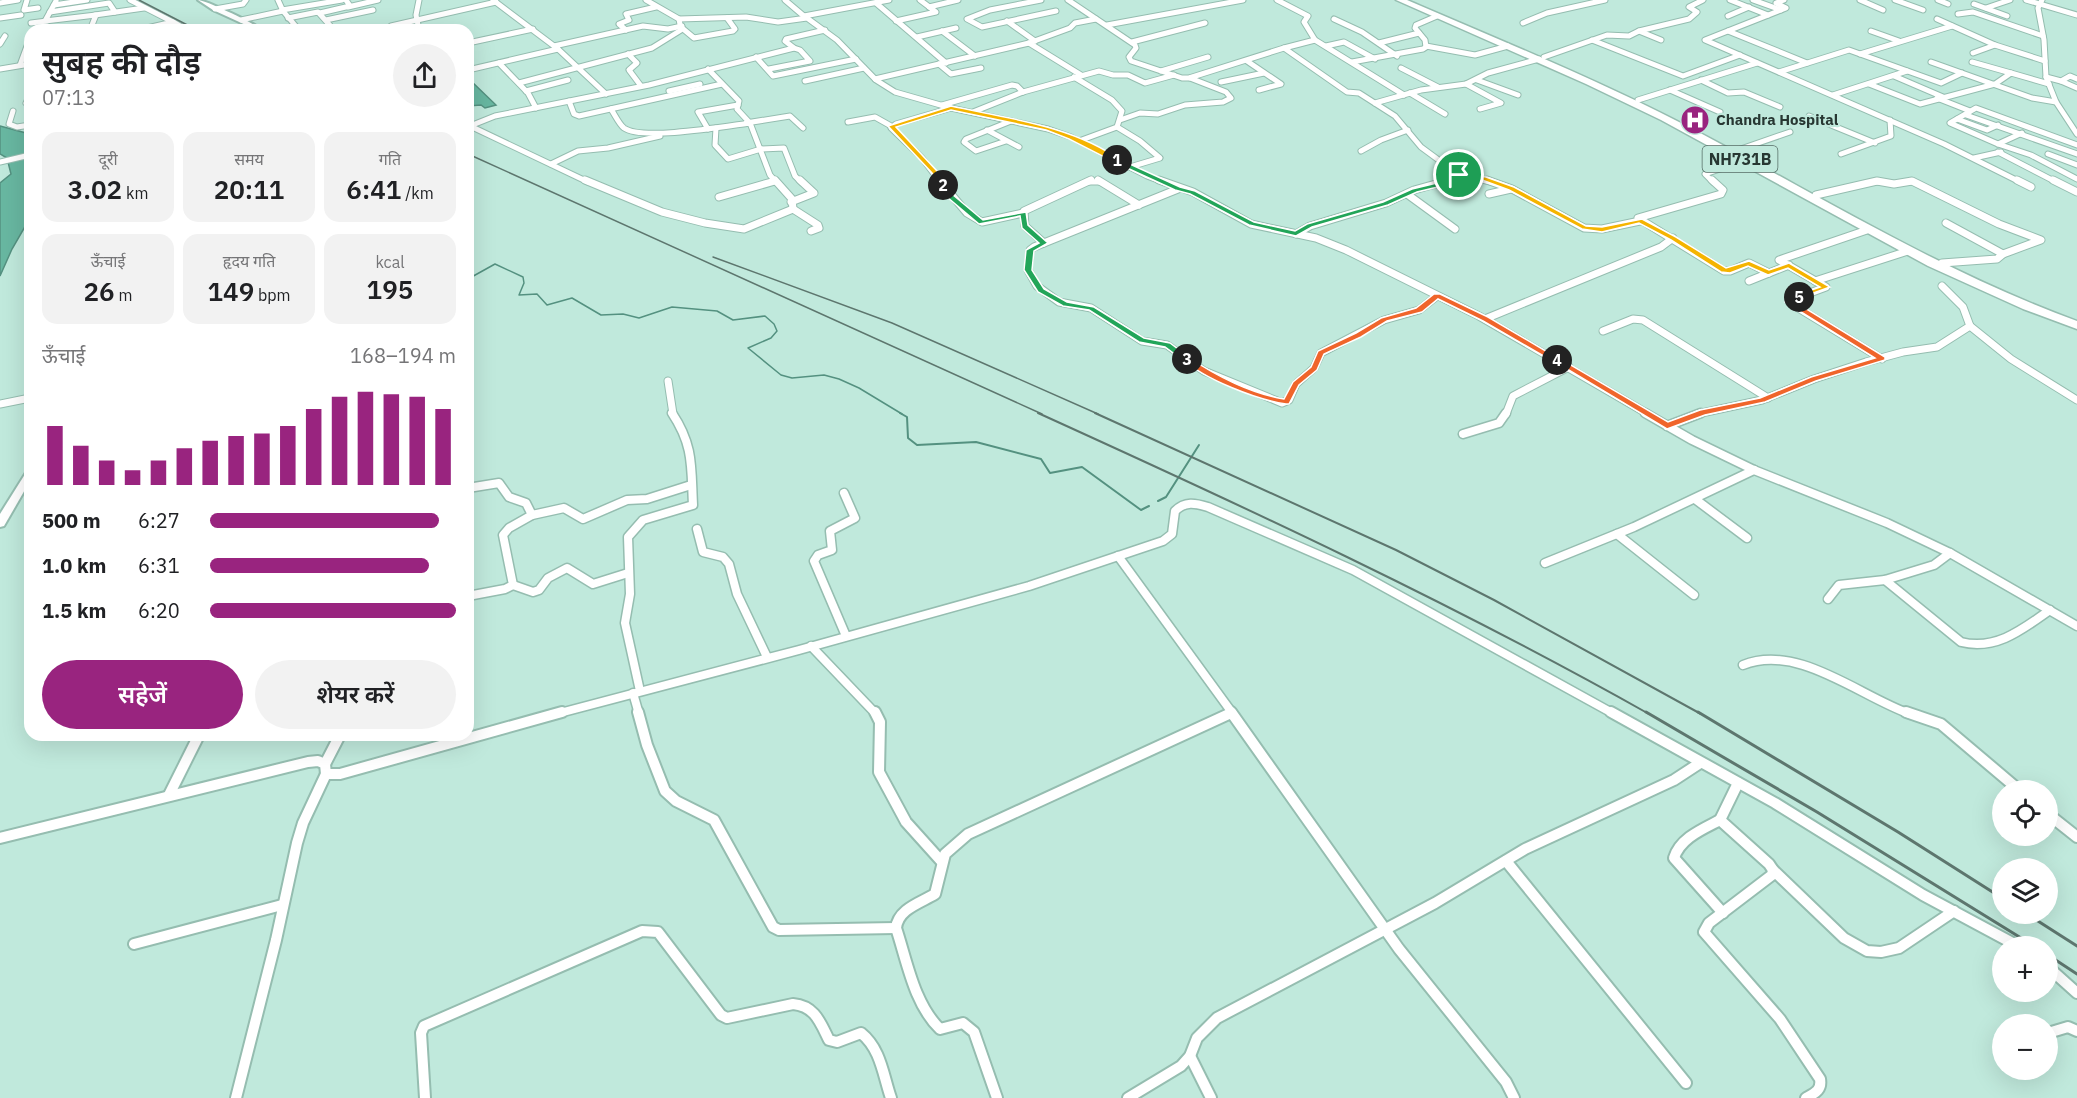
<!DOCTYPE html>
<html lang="hi">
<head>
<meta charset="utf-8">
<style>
  body { margin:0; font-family:"IBM Plex Sans","Noto Sans Devanagari",sans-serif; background:#f2f2f2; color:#202124; height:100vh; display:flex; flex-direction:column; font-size:22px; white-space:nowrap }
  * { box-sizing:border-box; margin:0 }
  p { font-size:20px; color:#757577 }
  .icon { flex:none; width:33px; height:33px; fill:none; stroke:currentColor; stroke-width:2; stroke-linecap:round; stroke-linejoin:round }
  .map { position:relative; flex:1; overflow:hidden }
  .side { position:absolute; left:24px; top:24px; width:450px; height:717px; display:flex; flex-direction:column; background:#fff; border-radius:18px; box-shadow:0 6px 24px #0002 }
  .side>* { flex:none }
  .fabs { position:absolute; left:1992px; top:780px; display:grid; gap:12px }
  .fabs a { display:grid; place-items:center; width:66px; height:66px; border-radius:50%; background:#fff; box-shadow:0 6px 24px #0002; font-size:30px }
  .pin { position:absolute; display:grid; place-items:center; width:51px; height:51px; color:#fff; margin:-26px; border:3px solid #fff; border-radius:50%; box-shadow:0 2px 6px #0007 }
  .km { position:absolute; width:30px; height:30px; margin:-15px; border-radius:50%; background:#222; color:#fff; font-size:16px; line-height:30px; text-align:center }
  .round { display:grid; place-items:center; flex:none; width:63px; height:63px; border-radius:32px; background:#f2f2f2 }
  .head { display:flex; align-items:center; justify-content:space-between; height:102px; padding:0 18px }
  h1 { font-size:33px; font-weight:600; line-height:45px }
  .figures { display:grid; grid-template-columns:repeat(3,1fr); gap:9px; height:102px; padding:6px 18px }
  .figures div { display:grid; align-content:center; border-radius:15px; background:#f2f2f2; text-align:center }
  .figures b { font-size:26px; font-weight:600 }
  .figures small { font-size:16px; font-weight:400 }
  .figures p { font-size:16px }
  .chart { height:168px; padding:12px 18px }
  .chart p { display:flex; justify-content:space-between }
  .chart svg { width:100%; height:108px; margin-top:6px; stroke:#99247f; stroke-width:6 }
  .cta { display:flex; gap:12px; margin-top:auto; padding:12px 18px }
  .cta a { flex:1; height:69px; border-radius:36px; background:#99247f; color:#fff; font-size:24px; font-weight:600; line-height:69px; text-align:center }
  .cta a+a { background:#f2f2f2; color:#202124 }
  ul { padding:0 18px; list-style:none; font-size:20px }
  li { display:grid; grid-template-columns:96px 72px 1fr; align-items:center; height:45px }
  li i { height:15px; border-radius:8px; background:#99247f }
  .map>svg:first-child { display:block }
</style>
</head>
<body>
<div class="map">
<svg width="2077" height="1098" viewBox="0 0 2077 1098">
  <rect width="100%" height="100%" fill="#c0e9dc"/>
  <g fill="#68b7a1" stroke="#549180" stroke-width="1.5">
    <path d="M468 81H471L496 105 485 108 481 105 468 106Z"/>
    <path d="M0 126 26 133 30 137V218L12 249 0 276V183L11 174 7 158 0 154Z"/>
  </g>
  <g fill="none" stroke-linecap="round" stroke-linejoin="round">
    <path stroke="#549180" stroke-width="1.5" d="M468 279 495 264 523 277 524 283 519 295 537 294 547 305 572 298 601 315 623 314 639 318 672 307 717 311 733 320 765 316 774 324 777 331 771 338 748 348 781 375 792 378 824 375 839 379 859 388 902 414"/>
    <g stroke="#549180" stroke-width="2">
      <path d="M900 413 907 417 908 438 917 445 976 442 1041 459 1050 473 1082 467 1141 510 1149 506"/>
      <path d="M1158 501 1166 497 1199 445"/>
    </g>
    <g stroke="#95bdb0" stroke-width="7">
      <g id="minor-far3">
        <path d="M27 0 24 10 38 8"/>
        <path d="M130 0 173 22 147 28"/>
        <path d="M278 0 283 11 299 30"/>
        <path d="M419 0 416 15 419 30"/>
        <path d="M493 0 558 49 606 94"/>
        <path d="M646 0 679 19 746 17 778 22 807 18 837 40 876 80 895 92 951 108 1048 129 1071 137 1147 176 1163 182"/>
        <path d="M785 0 805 17"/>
        <path d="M1041 0 990 10 967 19 982 27 1056 11"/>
        <path d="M1068 0 1135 45 1136 48 1129 57 1131 61 1182 78H1189L1284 48"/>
        <path d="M1277 0 1308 16 1304 22 1315 40 1284 48 1347 92 1359 93 1395 116 1421 147 1459 175"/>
        <path d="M1730 0 1768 15"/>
        <path d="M1753 0 1781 10"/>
        <path d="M1784 0 1776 3 1786 8 1705 40 1944 144 2020 182"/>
        <path d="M1860 0 1883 10"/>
        <path d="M1895 0 1923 10"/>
        <path d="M1938 0 1948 4"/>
        <path d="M2026 0 2077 15"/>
        <path d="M2042 0 2038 8 2044 40 2046 77 2056 102 2077 134"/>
        <path d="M56 1 45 21 96 15 90 30"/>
        <path d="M0 3 18 0"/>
        <path d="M876 3 946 63"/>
        <path d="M1974 4 2007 16"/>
        <path d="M54 5 87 0"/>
        <path d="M348 7 378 0"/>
        <path d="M929 7 958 0"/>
        <path d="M1986 8 2010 0"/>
        <path d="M215 9 243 4 246 0"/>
        <path d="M282 10 342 0"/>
        <path d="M50 12 109 3 115 12"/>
        <path d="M320 13 350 6 346 0"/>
        <path d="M1958 14 1973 12 2043 36"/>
        <path d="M95 15 144 8"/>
        <path d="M804 16 889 0"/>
        <path d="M1728 16 1749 7"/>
        <path d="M0 18 21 15"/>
        <path d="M288 18 318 12 334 30"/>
        <path d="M1334 19 1362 32 1397 56"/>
        <path d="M1937 19 1995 45 2045 61"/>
        <path d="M241 20 283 11"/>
        <path d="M326 20 373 10"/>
        <path d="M896 21 936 12 920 0"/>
        <path d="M1007 21 1035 41"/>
        <path d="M173 22 187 30"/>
        <path d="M31 23 47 21"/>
        <path d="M1523 23 1547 13 1605 0"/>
        <path d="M1107 25 1243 0"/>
        <path d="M682 28 694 38 733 31 735 29 727 18"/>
        <path d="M122 30 146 28 148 30"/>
        <path d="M391 30V26L496 2"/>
        <path d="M626 30 619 24 629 20 626 14 656 7"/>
        <path d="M942 31 975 56"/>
        <path d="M1639 31 1689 19 1697 12 1689 7 1703 0"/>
        <path d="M1728 31 1807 63"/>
        <path d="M1871 31 1899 41"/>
        <path d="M917 37 956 28"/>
        <path d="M1315 40 1404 95"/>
        <path d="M1592 40 1683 76 1740 55"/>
        <path d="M1132 42 1205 23"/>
        <path d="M468 43 533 29"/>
        <path d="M1029 43 1081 75"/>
        <path d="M1379 43 1419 33"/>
        <path d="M0 44 5 36"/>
        <path d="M554 46 643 26 668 29 682 26"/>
        <path d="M1326 46 1344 42 1375 59"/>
        <path d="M1426 46 1475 55 1508 46"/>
        <path d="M1973 53 1995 45"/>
        <path d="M628 54 637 63 629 70 641 86"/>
        <path d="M1860 54 1952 26"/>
        <path d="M756 57 773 76 856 59"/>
        <path d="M1544 57 1607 35 1629 36 1639 31 1661 40"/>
        <path d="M1247 61 1281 84 1259 90"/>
        <path d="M1352 62 1423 49 1426 47 1425 40 1415 28 1416 25 1437 16"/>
        <path d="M1931 62 2032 98 2056 102"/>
        <path d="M1972 62 2011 73"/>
        <path d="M499 63 528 93 536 108"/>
        <path d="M939 64 951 74 981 68"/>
        <path d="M20 65 27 46"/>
        <path d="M1401 68 1438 87"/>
        <path d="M0 69 30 64"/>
        <path d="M708 69 739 101 737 109 749 122"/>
        <path d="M769 69 810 61 800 50 794 48"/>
        <path d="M468 70 558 49"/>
        <path d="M1161 71 1208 57"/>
        <path d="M1779 72 1849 50 1941 83 1962 73"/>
        <path d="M1894 76 1943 97"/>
        <path d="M1074 77 1112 100 1122 111 1117 127 1079 141"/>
        <path d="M2046 77 2061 81 2070 76 2077 79"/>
        <path d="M875 79 1029 43 1070 28 1075 23 1096 19"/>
        <path d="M1477 80 1518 95"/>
        <path d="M1701 80 1728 93 1744 92 1780 107"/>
        <path d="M805 81 864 68"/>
        <path d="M2061 81 2077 88"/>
        <path d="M1221 82 1264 73"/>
        <path d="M519 83 652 48 681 30 679 19"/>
        <path d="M1466 84 1501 103 1480 109"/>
        <path d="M1869 84 1920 104 1995 84 2011 73 2049 84"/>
        <path d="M1670 90 1720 112"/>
        <path d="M526 91 568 80"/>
        <path d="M669 91 700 84"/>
        <path d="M1410 93 1445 114"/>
        <path d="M30 95 26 103H30"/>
        <path d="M1833 95 1907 71"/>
        <path d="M1937 98 1970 111"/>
        <path d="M1638 100 1757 63"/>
        <path d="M569 101 574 114 579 116 722 84"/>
        <path d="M1375 103 1421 90 1466 84 1488 73 1539 59"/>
        <path d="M942 105 1012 85 1017 86 1023 92"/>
        <path d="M611 109C615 115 619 124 624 128 642 141 727 126 750 123L770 175 776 182"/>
        <path d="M13 111 9 124 17 127 30 125"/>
        <path d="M973 112 1023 92 1099 71 1113 75H1128L1145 83 1174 75"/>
        <path d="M1966 115 2077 154"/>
        <path d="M1809 116 1875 143"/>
        <path d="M1957 119 1987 130 1998 125"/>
        <path d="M1120 120 1140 113 1158 114 1185 105 1223 102 1231 98 1226 92 1190 78"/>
        <path d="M848 122 875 117 891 126"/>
        <path d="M746 123 790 116 803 128"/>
        <path d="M468 125 588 182"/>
        <path d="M470 126 495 116 649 85 794 48 785 41 786 39 825 30"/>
        <path d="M1117 127 1140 141 1160 158 1130 167"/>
        <path d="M716 128 715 145 728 159 761 149"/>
        <path d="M708 129 698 112 738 105"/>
        <path d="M987 130 1019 147"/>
        <path d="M1006 141 976 151 964 142 966 139 1011 121"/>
        <path d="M1998 144 2022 133"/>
        <path d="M2077 145 1976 108 1950 123 1998 144 2031 155 2077 179"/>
        <path d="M760 149 784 148 795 176 801 182"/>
        <path d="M1361 151 1381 140 1408 130"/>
        <path d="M1735 151 1790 132"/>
        <path d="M1998 152 2056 182"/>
        <path d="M1841 154 1891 136 1890 120"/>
        <path d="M2048 154 2077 165"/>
        <path d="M1974 158 2001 152"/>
        <path d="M0 162 30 155"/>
        <path d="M551 164 578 151 608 148 660 136"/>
        <path d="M940 182 922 158 891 128 896 124 951 108"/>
        <path d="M1088 182H1101"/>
        <path d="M1447 182 1459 175 1491 182"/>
        <path d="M1713 182 1705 174 1744 161"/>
        <path d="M1875 182H1880"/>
        <path d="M1909 182H1913"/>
      </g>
    </g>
    <g stroke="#95bdb0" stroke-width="9">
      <g id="minor-far2">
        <path d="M585 180 662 212 705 223 744 229 793 209 818 225 819 228 811 231"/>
        <path d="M775 180 792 199 793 209"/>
        <path d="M939 180 967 213 982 222 1023 213"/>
        <path d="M1098 180 1139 205"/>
        <path d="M1159 180 1193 192 1251 224 1316 238 1346 250 1479 316 1648 414"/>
        <path d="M1487 180 1512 189 1584 228 1602 229 1640 221"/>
        <path d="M1712 180 1723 190 1721 194 1638 218 1724 271H1730L1749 263 1769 273"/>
        <path d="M2017 180 2031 187"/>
        <path d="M2053 180 2077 192"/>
        <path d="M1178 189 1034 247 1030 250 1028 270 1037 286 1059 302 1091 308 1142 341 1167 345 1204 371 1282 403 1289 400 1296 384 1314 368 1321 353 1384 320 1419 310 1437 296"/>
        <path d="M1407 194 1455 229"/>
        <path d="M1489 194 1511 189"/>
        <path d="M1816 195 1877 181 1894 184 1912 181 1999 224 2041 240 2003 254"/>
        <path d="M719 197 775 181"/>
        <path d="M791 202 814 193 800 180"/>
        <path d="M1867 230 1779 260 1826 287 1791 300 1790 303 1882 359"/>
        <path d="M1296 234 1310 226 1386 203 1414 190 1450 180"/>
        <path d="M1044 243 1025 226 1024 211 1091 180"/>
        <path d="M1942 263 1997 259 2003 254 1946 223"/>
        <path d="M1749 281 1789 265"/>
        <path d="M1815 281 1908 251"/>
        <path d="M1485 319 1661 247 1673 238"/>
        <path d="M1970 326 2011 359 2077 400"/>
        <path d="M1603 331 1633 319 1643 320 1768 398"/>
        <path d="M668 381 673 414"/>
        <path d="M0 404 30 398"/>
        <path d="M1506 414 1513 396 1569 367"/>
        <path d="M1697 414 1762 400 1814 379 1866 362 1903 352 1937 347 1970 326 1963 307 1942 286"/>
      </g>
    </g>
    <g stroke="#95bdb0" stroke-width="11">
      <g id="minor-far1">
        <path d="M1645 413 1692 440 1754 470 1887 523 1950 553 2077 626"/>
        <path d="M1667 426 1701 413"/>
        <path d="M1463 434 1499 423 1506 413"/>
        <path d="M468 488 499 483 509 497 526 503 532 515 509 528 503 535 513 585 505 589 468 596"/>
        <path d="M844 493 855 518 830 531 832 550 818 555 814 561 846 636"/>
        <path d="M1695 499 1747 538"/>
        <path d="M532 515 564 508 583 519 627 500 647 499 691 485"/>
        <path d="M697 529 703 552 723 557 729 564 737 594 767 657"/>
        <path d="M1617 534 1694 595"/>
        <path d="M1118 556 1233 714"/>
        <path d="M1545 563 1634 527 1754 470"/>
        <path d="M1885 580 1961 642C1996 651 2023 629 2050 610"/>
        <path d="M513 585 533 592 539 590 548 578 567 568 593 584 628 573"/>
        <path d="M1828 599 1839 585 1885 580 1934 565 1950 553"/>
        <path d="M811 646 876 714"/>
        <path d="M1743 665C1798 643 1859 696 1910 714"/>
        <path d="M640 691 625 623 630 594 628 537 643 520 693 505C691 467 694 446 672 413"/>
        <path d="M633 693 639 714"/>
        <path d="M556 714 799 650 1029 586 1163 541 1172 534 1175 511C1185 501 1195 503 1208 507L1353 570 1614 714"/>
      </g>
    </g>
    <g stroke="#95bdb0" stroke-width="14">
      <g id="minor">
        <path d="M638 712 647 745 665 791 676 801 714 820 773 927 779 930 896 928"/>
        <path d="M875 712 880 722 879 772 906 822 942 862"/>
        <path d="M1231 712 1399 949 1506 1082 1514 1098"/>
        <path d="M1611 712 1775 803 1923 895 2018 946"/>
        <path d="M1906 712 1941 724 2019 790"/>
        <path d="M325 764 340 735"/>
        <path d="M1738 783 1720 820 1769 864 1773 870 1772 875 1709 923 1704 932 1780 1019 1820 1079C1822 1090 1815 1093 1806 1098"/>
        <path d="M169 795 199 735"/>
        <path d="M2048 814 2077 837"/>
        <path d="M1720 820C1703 829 1680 838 1674 858L1723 913"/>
        <path d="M0 838 308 762 318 761 325 764 326 774H340L562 712"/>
        <path d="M1506 861 1686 1083"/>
        <path d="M1773 870 1844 938 1867 951 1881 952 1899 948 1954 911"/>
        <path d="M134 944 282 905"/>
        <path d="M2048 967 2077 993"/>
        <path d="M2048 1033 2068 1027 2077 1031"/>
        <path d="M1190 1056 1211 1098"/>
        <path d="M236 1098 276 940 297 843 303 823 326 774"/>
        <path d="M425 1098 421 1033 424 1026 642 931 658 932 721 1015 727 1018 793 1004C815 1006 820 1022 829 1040L837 1042 861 1033C881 1049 883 1075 891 1098"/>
        <path d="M997 1098 974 1032 963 1023 940 1029C914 1004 907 961 896 928 898 909 920 903 935 894L945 854 968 834 1231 713"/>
        <path d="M1128 1098 1181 1066 1190 1056 1197 1038 1217 1018 1435 903 1525 849 1674 780 1700 763"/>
      </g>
    </g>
    <g stroke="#95bdb0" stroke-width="4">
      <g id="tertiary">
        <path d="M198 0C205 0 249 21 256 26L249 30H241L248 26 213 10Z"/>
        <path d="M30 470V481L4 526 0 527V514L27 471Z"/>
      </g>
    </g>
    <g stroke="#95bdb0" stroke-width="3">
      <path id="trunk" d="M1396 0H1407C1507 43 1608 84 1704 135 1827 200 1945 273 2077 321V329L2023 309 1928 266 1661 120 1586 84Z"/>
    </g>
    <use href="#minor-far3" stroke="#fff" stroke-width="5"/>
    <use href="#minor-far2" stroke="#fff" stroke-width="7"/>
    <use href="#minor-far1" stroke="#fff" stroke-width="8"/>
    <use href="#minor" stroke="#fff" stroke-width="10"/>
    <use href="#tertiary" fill="#fff" fill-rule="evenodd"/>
    <use href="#trunk" fill="#fff" fill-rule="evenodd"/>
    <g stroke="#5d766e" stroke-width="1.5">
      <path d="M139 0 197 30"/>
      <path d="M468 154 1042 414"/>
      <path d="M713 257 892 323 1098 414"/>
    </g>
    <g stroke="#5d766e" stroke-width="2">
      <path d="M1038 413C1245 507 1450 602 1649 714"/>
      <path d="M1095 413 1396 550 1494 600 1701 714"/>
    </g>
    <g stroke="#5d766e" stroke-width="3">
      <path d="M1646 712 1817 812 2034 946"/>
      <path d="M1698 712 1898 832 2002 898"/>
      <path d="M2027 914 2077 946"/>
      <path d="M2048 955 2077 974"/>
    </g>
  </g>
  <path fill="#22a559" stroke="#fff" stroke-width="1.5" d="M1114 159H1119L1180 187 1195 191 1254 222 1295 231 1307 224 1383 202 1412 189 1441 182 1457 174 1462 175 1446 185 1417 192 1388 205 1312 227 1296 236 1249 225 1190 194 1175 190 1114 162Z"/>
  <path fill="#f5b400" stroke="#fff" stroke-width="1.5" d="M951 106C1006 118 1074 126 1120 160L1114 162 1069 139 1046 130 951 110 896 127 937 171 946 185 940 187 932 173 888 126Z"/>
  <path fill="#22a559" stroke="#fff" stroke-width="1.5" d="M940 184H945L952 194 983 220 1026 212 1028 225 1048 243 1034 251 1032 270 1044 289 1067 302 1094 307 1144 338 1170 343 1190 358V361H1184L1165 347 1139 342 1089 310 1063 306 1038 292 1024 270 1026 250 1039 243 1022 228 1020 216 979 224 947 197Z"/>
  <path fill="#f0652b" stroke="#fff" stroke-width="1.5" d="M1434 294H1440L1488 317 1561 360 1554 362 1483 321 1438 299 1422 312 1387 321 1361 337 1324 354 1317 370 1299 385 1289 404H1286C1258 400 1203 379 1183 359L1190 358C1216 376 1252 394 1284 399L1293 382 1311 367 1318 351 1356 333 1381 318 1416 308Z"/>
  <path fill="#f0652b" stroke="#fff" stroke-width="1.5" d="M1797 295 1803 297 1795 302 1885 357V360L1816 381 1765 402 1705 415 1667 429 1552 360 1559 358 1668 422 1700 410 1760 398 1811 377 1875 358 1785 302Z"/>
  <path fill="#f5b400" stroke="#fff" stroke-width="1.5" d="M1459 173 1486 177 1514 187 1586 226 1602 227 1642 219 1676 237 1726 268 1749 261 1769 270 1789 263 1830 287 1797 299V295L1820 287 1788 268 1768 275 1748 266 1730 273 1721 272 1671 240 1639 223 1602 232 1582 229 1509 190 1482 180 1457 176Z"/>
  <defs>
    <g id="hospital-disc" transform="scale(1.5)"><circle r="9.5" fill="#99247f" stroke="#c0e9dc"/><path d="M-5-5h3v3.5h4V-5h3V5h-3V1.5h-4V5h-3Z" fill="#fff"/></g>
  </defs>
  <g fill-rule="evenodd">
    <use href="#hospital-disc" x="1695" y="120"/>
  </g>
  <g text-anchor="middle" stroke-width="4.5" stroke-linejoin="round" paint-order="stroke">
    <g font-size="15" font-weight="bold" fill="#273732" stroke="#c0e9dc" text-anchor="start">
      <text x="1716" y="125">Chandra Hospital</text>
    </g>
    <rect fill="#c0e9dc" stroke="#556c65" stroke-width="1.5" x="1702.5" y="146" width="75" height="26" rx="4.5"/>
    <g font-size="16" font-weight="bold" fill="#273732">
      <text x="1740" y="165">NH731B</text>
    </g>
  </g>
</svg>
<div class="fabs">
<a><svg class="icon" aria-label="locate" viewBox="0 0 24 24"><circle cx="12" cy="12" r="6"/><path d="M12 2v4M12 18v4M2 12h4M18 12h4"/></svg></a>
<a><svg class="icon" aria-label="layers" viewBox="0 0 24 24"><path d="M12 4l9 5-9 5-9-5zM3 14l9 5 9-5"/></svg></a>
<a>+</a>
<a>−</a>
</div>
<div class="pin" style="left:1459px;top:175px;background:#1e9e55"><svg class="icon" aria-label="arrive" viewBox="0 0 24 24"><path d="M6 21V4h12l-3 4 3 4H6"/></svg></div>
<b class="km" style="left:1117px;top:160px">1</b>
<b class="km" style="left:943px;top:185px">2</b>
<b class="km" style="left:1187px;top:359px">3</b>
<b class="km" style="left:1557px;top:360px">4</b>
<b class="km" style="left:1799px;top:297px">5</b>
<section class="side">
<div class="head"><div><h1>सुबह की दौड़</h1><p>07:13</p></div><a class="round"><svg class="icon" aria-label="share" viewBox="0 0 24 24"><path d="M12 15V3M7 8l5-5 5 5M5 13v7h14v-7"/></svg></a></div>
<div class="figures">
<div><p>दूरी</p><b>3.02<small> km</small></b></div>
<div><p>समय</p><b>20:11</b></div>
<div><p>गति</p><b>6:41<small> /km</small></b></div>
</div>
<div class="figures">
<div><p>ऊँचाई</p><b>26<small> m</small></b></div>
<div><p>हृदय गति</p><b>149<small> bpm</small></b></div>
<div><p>kcal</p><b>195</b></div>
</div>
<div class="chart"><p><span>ऊँचाई</span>168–194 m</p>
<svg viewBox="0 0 160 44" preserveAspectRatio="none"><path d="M5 44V20M15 44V28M25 44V34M35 44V38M45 44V34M55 44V29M65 44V26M75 44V24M85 44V23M95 44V20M105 44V13M115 44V8M125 44V6M135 44V7M145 44V8M155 44V13"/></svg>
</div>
<ul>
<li><b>500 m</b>6:27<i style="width:93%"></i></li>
<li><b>1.0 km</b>6:31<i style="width:89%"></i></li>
<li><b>1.5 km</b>6:20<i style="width:100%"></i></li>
</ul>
<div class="cta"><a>सहेजें</a><a>शेयर करें</a></div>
</section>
</div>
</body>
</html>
